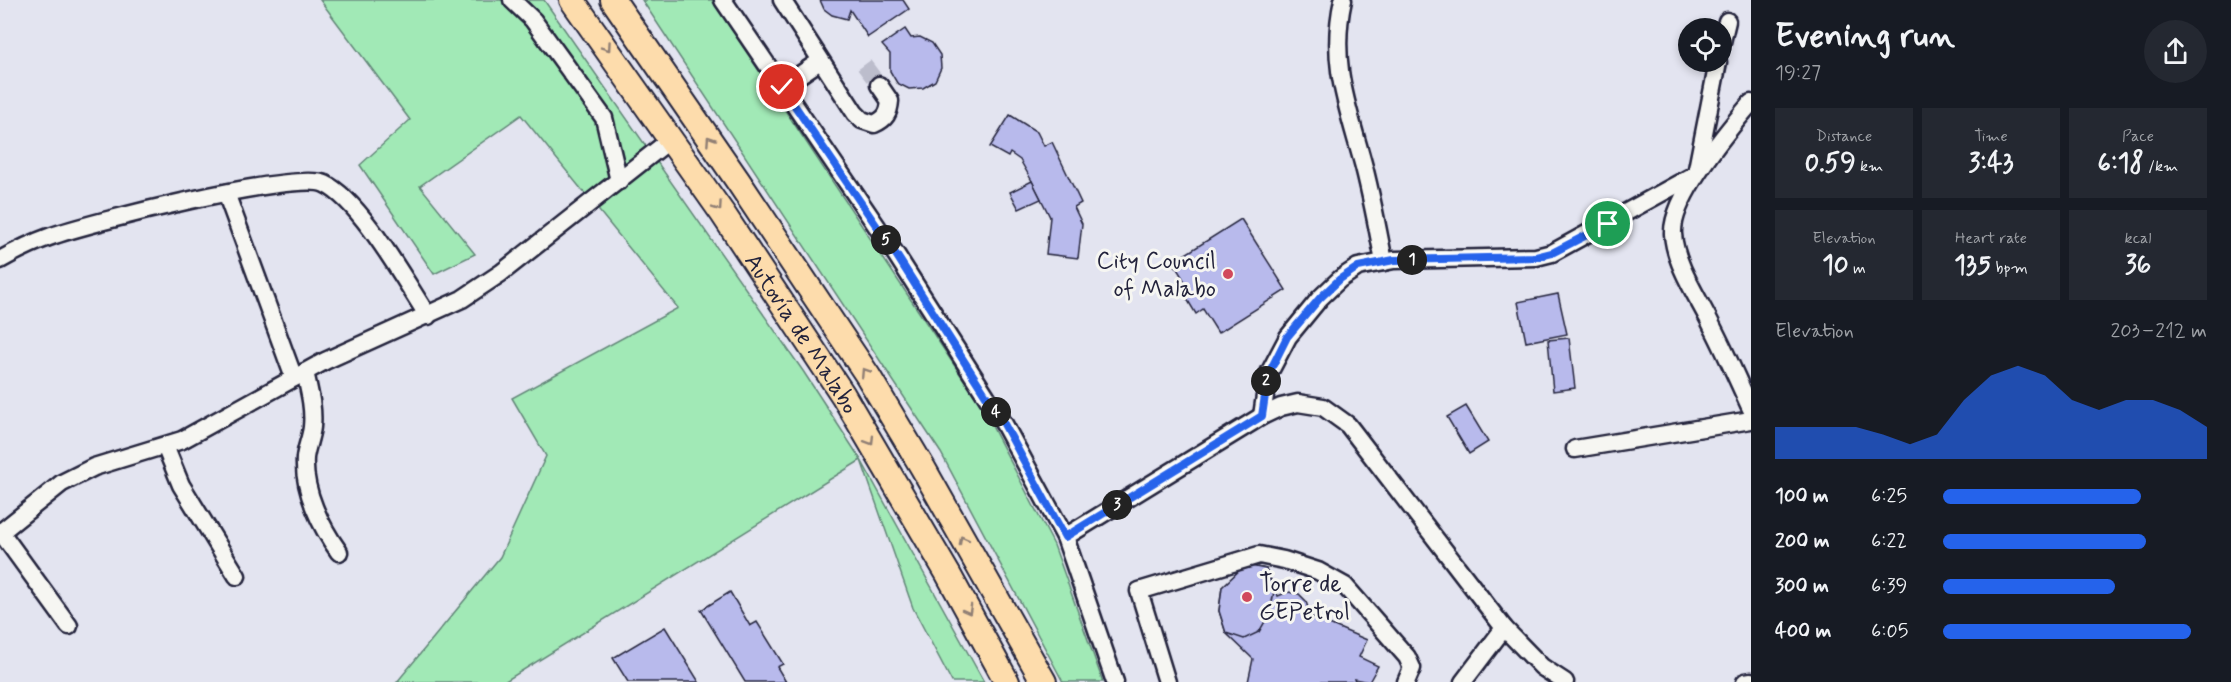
<!DOCTYPE html>
<html lang="en">
<head>
<meta charset="utf-8">
<style>
  body { margin:0; font-family:Mynerve,sans-serif; background:#242831; color:#f1f3f6; height:100vh; display:flex; flex-direction:column; font-size:22px; white-space:nowrap }
  * { box-sizing:border-box; margin:0 }
  p { font-size:20px; color:#9ea1a6 }
  .icon { flex:none; width:33px; height:33px; fill:none; stroke:currentColor; stroke-width:2; stroke-linecap:round; stroke-linejoin:round }
  .map { position:relative; flex:1; overflow:hidden }
  .side { display:flex; flex-direction:column; background:#171b24; width:480px }
  .side>* { flex:none }
  .buttons { position:absolute; left:1678px; top:18px; display:grid; gap:12px }
  .buttons a { display:grid; place-items:center; width:54px; height:54px; border-radius:50%; background:#171b24; box-shadow:0 3px 9px #0003; font-size:30px }
  .pin { position:absolute; display:grid; place-items:center; width:51px; height:51px; color:#fff; margin:-26px; border:3px solid #fff; border-radius:50%; box-shadow:0 2px 6px #0007 }
  .km { position:absolute; width:30px; height:30px; margin:-15px; border-radius:50%; background:#222; color:#fff; font-size:16px; line-height:30px; text-align:center }
  .round { display:grid; place-items:center; flex:none; width:63px; height:63px; border-radius:32px; background:#242831 }
  .headline { display:flex; align-items:center; justify-content:space-between; height:102px; padding:0 24px }
  h1 { font-size:33px; font-weight:700; line-height:45px }
  .figures { display:grid; grid-template-columns:repeat(3,1fr); gap:9px; height:102px; padding:6px 24px }
  .figures div { display:grid; align-content:center; border-radius:0px; background:#242831; text-align:center }
  .figures b { font-size:26px; font-weight:700 }
  .figures small { font-size:16px; font-weight:400 }
  .figures p { font-size:16px }
  .chart { height:168px; padding:12px 24px }
  .chart p { display:flex; justify-content:space-between }
  .chart svg { width:100%; height:108px; margin-top:6px; fill:#2563eb; opacity:.7 }
  ul { padding:0 24px; list-style:none; font-size:20px }
  li { display:grid; grid-template-columns:96px 72px 1fr; align-items:center; height:45px }
  li i { height:15px; border-radius:8px; background:#2563eb }
  main { display:flex; flex:1; min-height:0 }
  .map>svg:first-child { display:block }
</style>
</head>
<body>
<main>
<div class="map">
<svg width="1751" height="682" viewBox="0 0 1751 682">
  <rect width="100%" height="100%" fill="#e3e4f0"/>
  <filter id="ink" filterUnits="userSpaceOnUse"><feTurbulence type="fractalNoise" baseFrequency=".0167" numOctaves="2"/><feDisplacementMap in="SourceGraphic" scale="12" xChannelSelector="R" yChannelSelector="G"/><feConvolveMatrix kernelMatrix="1 2 1 2 8 2 1 2 1" color-interpolation-filters="sRGB"/></filter>
  <g filter="url(#ink)">
    <g fill="#a1e9b6" stroke="#628678" stroke-width="1.5">
      <path d="M320 0H544L803 371 861 460 984 682H952L913 608 861 460 504 682H397L500 557 546 456 512 398 678 308 521 115 420 186 475 254 434 274 360 165 410 120Z"/>
      <path d="M642 0H712L982 407 1054 545 1103 682H1063L941 453Z"/>
    </g>
    <g fill="#b8baec" stroke="#22223b" stroke-width="1.5">
      <path d="M820 0H903L909 9 868 37 850 10 847 19 832 15 824 9Z"/>
      <path d="M905 29 911 38 920 37 932 43 940 55 941 68 935 81 923 88 909 89 897 83 890 71V54L882 45Z"/>
      <path d="M1010 115 1037 132 1044 146 1052 142 1081 203 1074 207 1082 224 1078 258 1046 254 1050 217 1032 181 1020 160 1010 153 1008 157 990 147Z"/>
      <path d="M1032 181 1041 199 1019 209 1010 192Z"/>
      <path d="M1241 219 1286 290 1218 333 1203 309 1196 314 1181 289 1187 285 1173 262Z"/>
      <path d="M1558 294 1567 334 1526 342 1518 302Z"/>
      <path d="M1569 338 1575 388 1553 391 1548 340Z"/>
      <path d="M1466 406 1488 442 1469 454 1447 417Z"/>
      <path d="M1245 565 1266 569 1278 596 1288 592 1299 594 1306 601 1310 616 1367 640 1359 657 1378 666 1369 682 1354 679 1355 682H1248L1253 659 1226 633 1219 611 1222 587Z"/>
      <path d="M1245 565 1266 569 1274 591 1270 613 1259 632 1244 639 1226 633 1219 611 1222 587Z"/>
      <path d="M730 592 750 626 757 622 783 664 777 667 786 682H745L701 610Z"/>
      <path d="M665 627 699 682H628L613 658Z"/>
    </g>
    <g fill="none" stroke-linecap="round" stroke-linejoin="round">
      <path stroke="#bcbdcc" stroke-width="16" stroke-dasharray="16 8" stroke-linecap="butt" d="M864 65 879 85"/>
      <g stroke="#22223b" stroke-width="21">
        <g id="minor">
          <path d="M512 0 533 20 604 118 619 181"/>
          <path d="M723 0 897 256 1004 424 1065 537 1115 682"/>
          <path d="M782 0 855 113 862 120 874 124C886 119 889 113 890 101L879 85"/>
          <path d="M1343 0C1329 63 1348 107 1364 167 1372 198 1378 230 1384 262"/>
          <path d="M1722 42 1727 21"/>
          <path d="M782 87 820 61"/>
          <path d="M1751 103C1728 130 1671 198 1673 234 1675 265 1699 299 1712 326 1726 353 1738 381 1751 409"/>
          <path d="M226 193 294 378"/>
          <path d="M0 260C16 251 32 243 49 237 88 223 296 170 325 184 361 201 406 283 428 316"/>
          <path d="M305 372C309 390 314 408 312 427 311 437 306 448 305 458 303 491 321 527 339 552"/>
          <path d="M1262 416 1268 375 1288 337 1320 298 1340 279 1358 267 1394 260 1536 257 1552 253 1696 174 1718 62"/>
          <path d="M165 446 181 485 237 576"/>
          <path d="M1575 449 1751 420"/>
          <path d="M0 531 69 626"/>
          <path d="M1 532 62 483 94 467 182 440 325 361 462 299 501 273 671 139"/>
          <path d="M1065 537 1262 416 1281 407 1298 403 1323 407 1348 425 1504 628 1463 682"/>
          <path d="M1504 628 1542 667 1565 682"/>
          <path d="M1167 682 1139 591 1259 555 1284 560 1318 571 1345 586 1407 657 1412 668 1406 682"/>
          <path d="M1745 682 1751 681"/>
        </g>
      </g>
      <g stroke="#22223b" stroke-width="28">
        <g id="highway">
          <path id="s1" d="M572 0 723 214 843 395 948 574 1007 682"/>
          <path d="M613 0 738 181 868 376 923 468 1044 682"/>
        </g>
      </g>
      <use href="#minor" stroke="#f6f6f2" stroke-width="16"/>
      <use href="#highway" stroke="#fddcac" stroke-width="24"/>
    </g>
    <defs><path id="oneway-chevron" d="M-2-3.5L2.5 0L-2 3.5" fill="none" stroke-width="1.6" stroke-linecap="round" stroke-linejoin="round" transform="scale(1.5)"/></defs>
    <g stroke="#907f74">
      <use href="#oneway-chevron" transform="translate(607 47) rotate(55)"/>
      <use href="#oneway-chevron" transform="translate(710 140) rotate(-124)"/>
      <use href="#oneway-chevron" transform="translate(718 207) rotate(55)"/>
      <use href="#oneway-chevron" transform="translate(865 372) rotate(-123)"/>
      <use href="#oneway-chevron" transform="translate(870 441) rotate(59)"/>
      <use href="#oneway-chevron" transform="translate(963 540) rotate(-119)"/>
      <use href="#oneway-chevron" transform="translate(968 610) rotate(61)"/>
    </g>
  </g>
  <g fill="none" stroke-linecap="round" stroke-linejoin="round" filter="url(#ink)">
    <g stroke="#fff" stroke-width="12">
      <path id="route" d="M782 87 897 256 1004 424 1065 537 1262 416 1268 375 1287 337 1320 298 1340 279 1358 267 1394 260 1536 257 1552 253 1608 224"/>
    </g>
    <use href="#route" stroke="#2563eb" stroke-width="8"/>
  </g>
  <g fill="#d1495b" stroke="#f6f6f2" stroke-width="2">
    <circle cx="1228" cy="274" r="6"/>
    <circle cx="1247" cy="597" r="6"/>
  </g>
  <g text-anchor="middle" stroke-width="6" stroke-linejoin="round" paint-order="stroke">
    <g font-size="24" fill="#22223b" stroke="#f6f6f2" text-anchor="end">
      <text x="1216" y="268">City Council<tspan x="1216" dy="28">of Malabo</tspan></text>
      <text x="1259" y="591" text-anchor="start">Torre de<tspan x="1259" dy="28">GEPetrol</tspan></text>
    </g>
    <g font-size="24" fill="#22223b" stroke="#f6f6f2">
      <text dy="8" stroke="none"><textPath href="#s1" startOffset="405">Autovía de Malabo</textPath></text>
    </g>
  </g>
</svg>
<div class="buttons">
<a><svg class="icon" aria-label="locate" viewBox="0 0 24 24"><circle cx="12" cy="12" r="6"/><path d="M12 2v4M12 18v4M2 12h4M18 12h4"/></svg></a>
</div>
<div class="pin" style="left:1608px;top:224px;background:#1e9e55"><svg class="icon" aria-label="arrive" viewBox="0 0 24 24"><path d="M6 21V4h12l-3 4 3 4H6"/></svg></div>
<div class="pin" style="left:782px;top:87px;background:#d93025"><svg class="icon" aria-label="check" viewBox="0 0 24 24"><path d="M5 12l5 5 9-10"/></svg></div>
<b class="km" style="left:1412px;top:260px">1</b>
<b class="km" style="left:1266px;top:381px">2</b>
<b class="km" style="left:1117px;top:505px">3</b>
<b class="km" style="left:996px;top:412px">4</b>
<b class="km" style="left:886px;top:240px">5</b>
</div>
<section class="side">
<div class="headline"><div><h1>Evening run</h1><p>19:27</p></div><a class="round"><svg class="icon" aria-label="share" viewBox="0 0 24 24"><path d="M12 15V3M7 8l5-5 5 5M5 13v7h14v-7"/></svg></a></div>
<div class="figures">
<div><p>Distance</p><b>0.59<small> km</small></b></div>
<div><p>Time</p><b>3:43</b></div>
<div><p>Pace</p><b>6:18<small> /km</small></b></div>
</div>
<div class="figures">
<div><p>Elevation</p><b>10<small> m</small></b></div>
<div><p>Heart rate</p><b>135<small> bpm</small></b></div>
<div><p>kcal</p><b>36</b></div>
</div>
<div class="chart"><p><span>Elevation</span>203–212 m</p>
<svg viewBox="0 0 160 44" preserveAspectRatio="none"><path d="M0 44V31L10 31L20 31L30 31L40 34L50 38L60 34L70 20L80 10L90 6L100 10L110 20L120 24L130 20L140 20L150 24L160 31V44z"/></svg>
</div>
<ul>
<li><b>100 m</b>6:25<i style="width:75%"></i></li>
<li><b>200 m</b>6:22<i style="width:77%"></i></li>
<li><b>300 m</b>6:39<i style="width:65%"></i></li>
<li><b>400 m</b>6:05<i style="width:94%"></i></li>
</ul>
</section>
</main>
</body>
</html>
